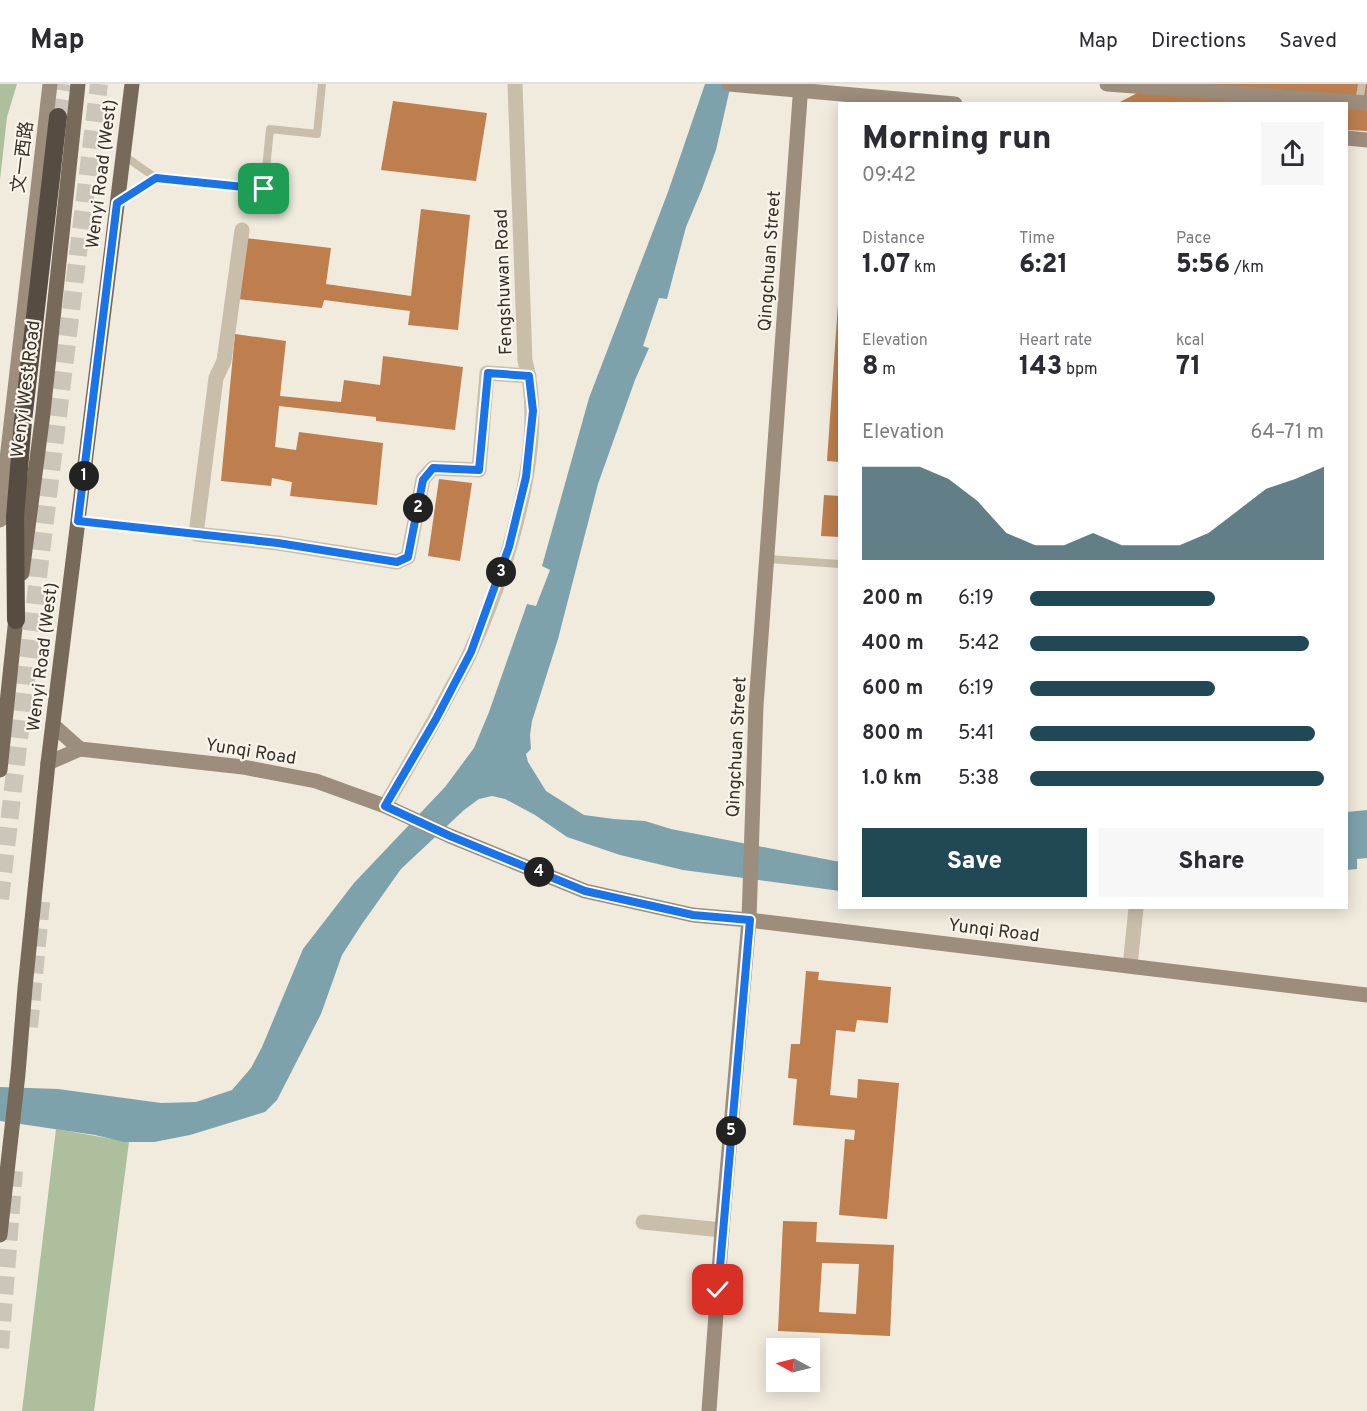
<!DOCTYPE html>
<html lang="en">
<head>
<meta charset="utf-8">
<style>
  body { margin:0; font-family:Overpass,"Noto Sans SC",sans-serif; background:#f7f7f7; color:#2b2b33; height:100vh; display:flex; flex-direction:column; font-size:22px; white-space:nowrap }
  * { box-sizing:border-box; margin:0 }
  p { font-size:20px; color:#7c7c81 }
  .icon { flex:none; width:33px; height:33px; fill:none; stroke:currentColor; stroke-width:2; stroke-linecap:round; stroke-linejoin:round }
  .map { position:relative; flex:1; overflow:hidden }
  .sheet { position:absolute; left:838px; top:18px; width:510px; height:807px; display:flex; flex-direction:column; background:#fff; border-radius:0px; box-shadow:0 3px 15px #0003 }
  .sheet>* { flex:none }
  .needle { width:39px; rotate:277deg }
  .tools { position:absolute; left:766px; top:1254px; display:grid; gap:12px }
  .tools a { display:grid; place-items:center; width:54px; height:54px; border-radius:0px; background:#fff; box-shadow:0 3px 15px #0003; font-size:30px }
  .pin { position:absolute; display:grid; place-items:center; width:51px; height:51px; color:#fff; margin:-26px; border-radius:12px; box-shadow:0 3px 9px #0006 }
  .km { position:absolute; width:30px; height:30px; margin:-15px; border-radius:50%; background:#222; color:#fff; font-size:16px; line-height:30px; text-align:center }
  .round { display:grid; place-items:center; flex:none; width:63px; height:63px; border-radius:0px; background:#f7f7f7 }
  .head { display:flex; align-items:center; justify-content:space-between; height:102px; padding:0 24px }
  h1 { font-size:33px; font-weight:800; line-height:45px }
  .metrics { display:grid; grid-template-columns:repeat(3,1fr); gap:9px; height:102px; padding:6px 24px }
  .metrics div { display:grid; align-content:center }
  .metrics b { font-size:26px; font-weight:800 }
  .metrics small { font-size:16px; font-weight:400 }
  .metrics p { font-size:16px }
  .chart { height:168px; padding:12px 24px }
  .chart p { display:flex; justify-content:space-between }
  .chart svg { width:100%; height:108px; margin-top:6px; fill:#214855; opacity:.7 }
  .primary-button { display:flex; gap:12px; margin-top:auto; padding:12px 24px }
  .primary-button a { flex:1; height:69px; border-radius:0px; background:#214855; color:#fff; font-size:24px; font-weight:800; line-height:69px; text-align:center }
  .primary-button a+a { background:#f7f7f7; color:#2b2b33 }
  ul { padding:0 24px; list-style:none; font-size:20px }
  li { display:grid; grid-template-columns:96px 72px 1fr; align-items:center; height:45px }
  li i { height:15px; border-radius:8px; background:#214855 }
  header { display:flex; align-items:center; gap:36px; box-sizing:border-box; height:84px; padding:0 30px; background:#fff; border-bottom:2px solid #e1e1e2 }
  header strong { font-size:28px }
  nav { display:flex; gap:33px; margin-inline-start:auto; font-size:21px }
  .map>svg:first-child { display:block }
</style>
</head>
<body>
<header>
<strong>Map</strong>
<nav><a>Map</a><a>Directions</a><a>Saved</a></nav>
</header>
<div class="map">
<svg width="1367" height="1327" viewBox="0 0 1367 1327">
  <rect width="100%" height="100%" fill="#f1ebde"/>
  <g fill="#aebf9e">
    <path d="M0 0H17L7 33 0 96Z"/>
    <path d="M56 1045 129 1058 94 1327H22Z"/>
  </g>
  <g fill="#7ea2ac">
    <path d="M705 0H731L716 66 702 105 686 143 667 215 659 214 643 262 649 264 635 296 598 400 558 555 532 637 530 651 531 665 526 670 528 678 546 707 584 731 614 735 645 737 671 745 840 778V807L683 786 620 771 567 753 535 731 505 715 492 712 479 715 464 726 401 785 362 840 342 871 321 930 277 1016 265 1028 190 1051 154 1058H124L95 1051 0 1037V1003L58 1005 161 1019 196 1018 232 1006 251 984 262 963 303 865 354 799 445 703 474 664 489 628 527 520 536 522 550 486 542 482 589 314 668 108Z"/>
    <path d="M1367 726V774L1357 775V785L1347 786V728Z"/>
  </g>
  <g fill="#be7e4e" fill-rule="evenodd">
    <path d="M1155 0H1367V47L1347 46V20H1116Z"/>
    <path d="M393 17 487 29 476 97 381 86Z"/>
    <path d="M421 125 470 131 458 246 408 241 410 227 324 216 322 224 237 215 245 154 331 164 326 200 411 212Z"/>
    <path d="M838 220H840V378L827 377Z"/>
    <path d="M235 250 286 257 280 312 341 318 344 296 380 301 383 272 463 283 455 346 376 337V333L279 322 275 363 296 366 299 348 383 359 377 421 290 412 292 398 272 394 271 402 221 397Z"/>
    <path d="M439 395 472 399 460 477 428 472Z"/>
    <path d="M824 411 840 412V453L821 452Z"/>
    <path d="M806 887 819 888 818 896 891 903 888 939 857 936 855 948 836 946 830 1011 857 1014 858 995 899 999 887 1135 839 1131 845 1055 854 1056 855 1046 793 1041 797 995 788 994 791 960H800Z"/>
    <path d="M783 1137 817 1138 816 1158 894 1161 890 1252 778 1247ZM822 1179 859 1180 856 1230 819 1228Z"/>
  </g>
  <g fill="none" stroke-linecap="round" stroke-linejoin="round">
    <g stroke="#ccc6ba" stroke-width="18" stroke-dasharray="18 9" stroke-linecap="butt">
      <path d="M58 33 63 0"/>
      <path d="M0 815 39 485 99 0"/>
      <path d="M29 943 42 809"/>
      <path d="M0 1264 14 1087"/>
    </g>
    <g stroke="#c8beaa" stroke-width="8">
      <path d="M1359 19 1362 0"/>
      <path d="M123 71 156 94 264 105 270 45 317 50 322 0"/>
      <path d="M119 118 156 94"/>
      <path d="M78 437 196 450"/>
      <path d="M767 475 840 480"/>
    </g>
    <g stroke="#c8beaa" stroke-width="15">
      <path d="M242 146 224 277 216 294 196 450 278 459 397 478 408 473 423 395 433 384 479 386 487 289 529 292"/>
      <path d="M385 722C407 684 430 646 450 607 457 594 465 581 471 567 505 490 549 360 525 277L515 0"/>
      <path d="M1130 882 1136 824"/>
      <path d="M643 1138 722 1146"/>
    </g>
    <g stroke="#9c8d7c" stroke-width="15">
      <path d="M729 0 955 20"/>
      <path d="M1107 0 1367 19"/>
      <path d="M1347 54 1367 56"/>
      <path d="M0 436 50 0"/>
      <path d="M53 641 80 665"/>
      <path d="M48 679 80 665 243 683 316 697 385 722 450 752 585 807 693 831 749 836 1367 911"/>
      <path d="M709 1327 722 1146 749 836 756 622 801 0"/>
    </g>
    <g stroke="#776a5b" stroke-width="15">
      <path d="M22 489 43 329 78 0"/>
      <path d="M0 686 17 524"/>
      <path d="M0 1151 18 990 25 904 48 679 132 0"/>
    </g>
    <path stroke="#574c41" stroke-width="18" d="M16 536 15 433 23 337 58 33"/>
  </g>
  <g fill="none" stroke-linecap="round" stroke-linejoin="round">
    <g stroke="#fff" stroke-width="12">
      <path id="route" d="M264 105 156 94 117 119 78 437 278 459 397 478 408 473 423 396 433 384 479 386 488 289 529 292 533 327 526 393 509 463 471 568 436 635 385 722 450 752 585 807 693 831 750 836 718 1206"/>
    </g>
    <use href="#route" stroke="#1a73e8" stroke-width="8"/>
  </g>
  <g text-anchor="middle" stroke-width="4.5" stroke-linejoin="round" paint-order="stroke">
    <g font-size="18" fill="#363029" stroke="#f9f5ea">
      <text transform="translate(22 73) rotate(-83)" y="6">文一西路</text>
      <text transform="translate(101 90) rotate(-83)" y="6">Wenyi Road (West)</text>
      <text transform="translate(769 177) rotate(-86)" y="6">Qingchuan Street</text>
      <text transform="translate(503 198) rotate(-92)" y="6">Fengshuwan Road</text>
      <text transform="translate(25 305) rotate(-83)" y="6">Wenyi West Road</text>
      <text transform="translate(42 573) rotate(-83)" y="6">Wenyi Road (West)</text>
      <text transform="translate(736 663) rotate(-87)" y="6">Qingchuan Street</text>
      <text transform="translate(251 667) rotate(9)" y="6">Yunqi Road</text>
      <text transform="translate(994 846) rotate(7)" y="6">Yunqi Road</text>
    </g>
  </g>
</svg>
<div class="tools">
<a><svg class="needle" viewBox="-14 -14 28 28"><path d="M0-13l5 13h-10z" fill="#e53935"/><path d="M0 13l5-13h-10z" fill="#7c7c81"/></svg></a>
</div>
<div class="pin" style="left:264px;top:105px;background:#1e9e55"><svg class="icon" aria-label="arrive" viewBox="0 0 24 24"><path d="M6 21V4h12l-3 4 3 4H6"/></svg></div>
<div class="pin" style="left:718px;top:1206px;background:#d93025"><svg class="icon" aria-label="check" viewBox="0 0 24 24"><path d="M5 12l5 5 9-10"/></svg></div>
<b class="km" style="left:84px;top:392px">1</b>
<b class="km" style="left:418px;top:424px">2</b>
<b class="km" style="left:501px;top:488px">3</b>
<b class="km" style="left:539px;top:788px">4</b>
<b class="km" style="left:731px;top:1047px">5</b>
<section class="sheet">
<div class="head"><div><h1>Morning run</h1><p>09:42</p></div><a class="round"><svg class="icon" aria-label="share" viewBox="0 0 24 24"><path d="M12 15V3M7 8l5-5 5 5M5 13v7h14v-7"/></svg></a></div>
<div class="metrics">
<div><p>Distance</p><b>1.07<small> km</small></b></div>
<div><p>Time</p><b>6:21</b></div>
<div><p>Pace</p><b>5:56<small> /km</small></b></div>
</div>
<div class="metrics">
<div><p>Elevation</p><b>8<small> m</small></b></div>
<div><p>Heart rate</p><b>143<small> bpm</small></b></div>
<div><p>kcal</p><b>71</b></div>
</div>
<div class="chart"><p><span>Elevation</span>64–71 m</p>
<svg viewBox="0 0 160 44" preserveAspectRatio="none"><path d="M0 44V6L10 6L20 6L30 11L40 20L50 33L60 38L70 38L80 33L90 38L100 38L110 38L120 33L130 24L140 15L150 11L160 6V44z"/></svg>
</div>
<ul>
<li><b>200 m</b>6:19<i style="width:63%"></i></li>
<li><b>400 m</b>5:42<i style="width:95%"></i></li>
<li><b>600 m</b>6:19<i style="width:63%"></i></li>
<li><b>800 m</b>5:41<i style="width:97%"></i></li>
<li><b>1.0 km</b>5:38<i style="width:100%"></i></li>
</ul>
<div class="primary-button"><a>Save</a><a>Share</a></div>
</section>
</div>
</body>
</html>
